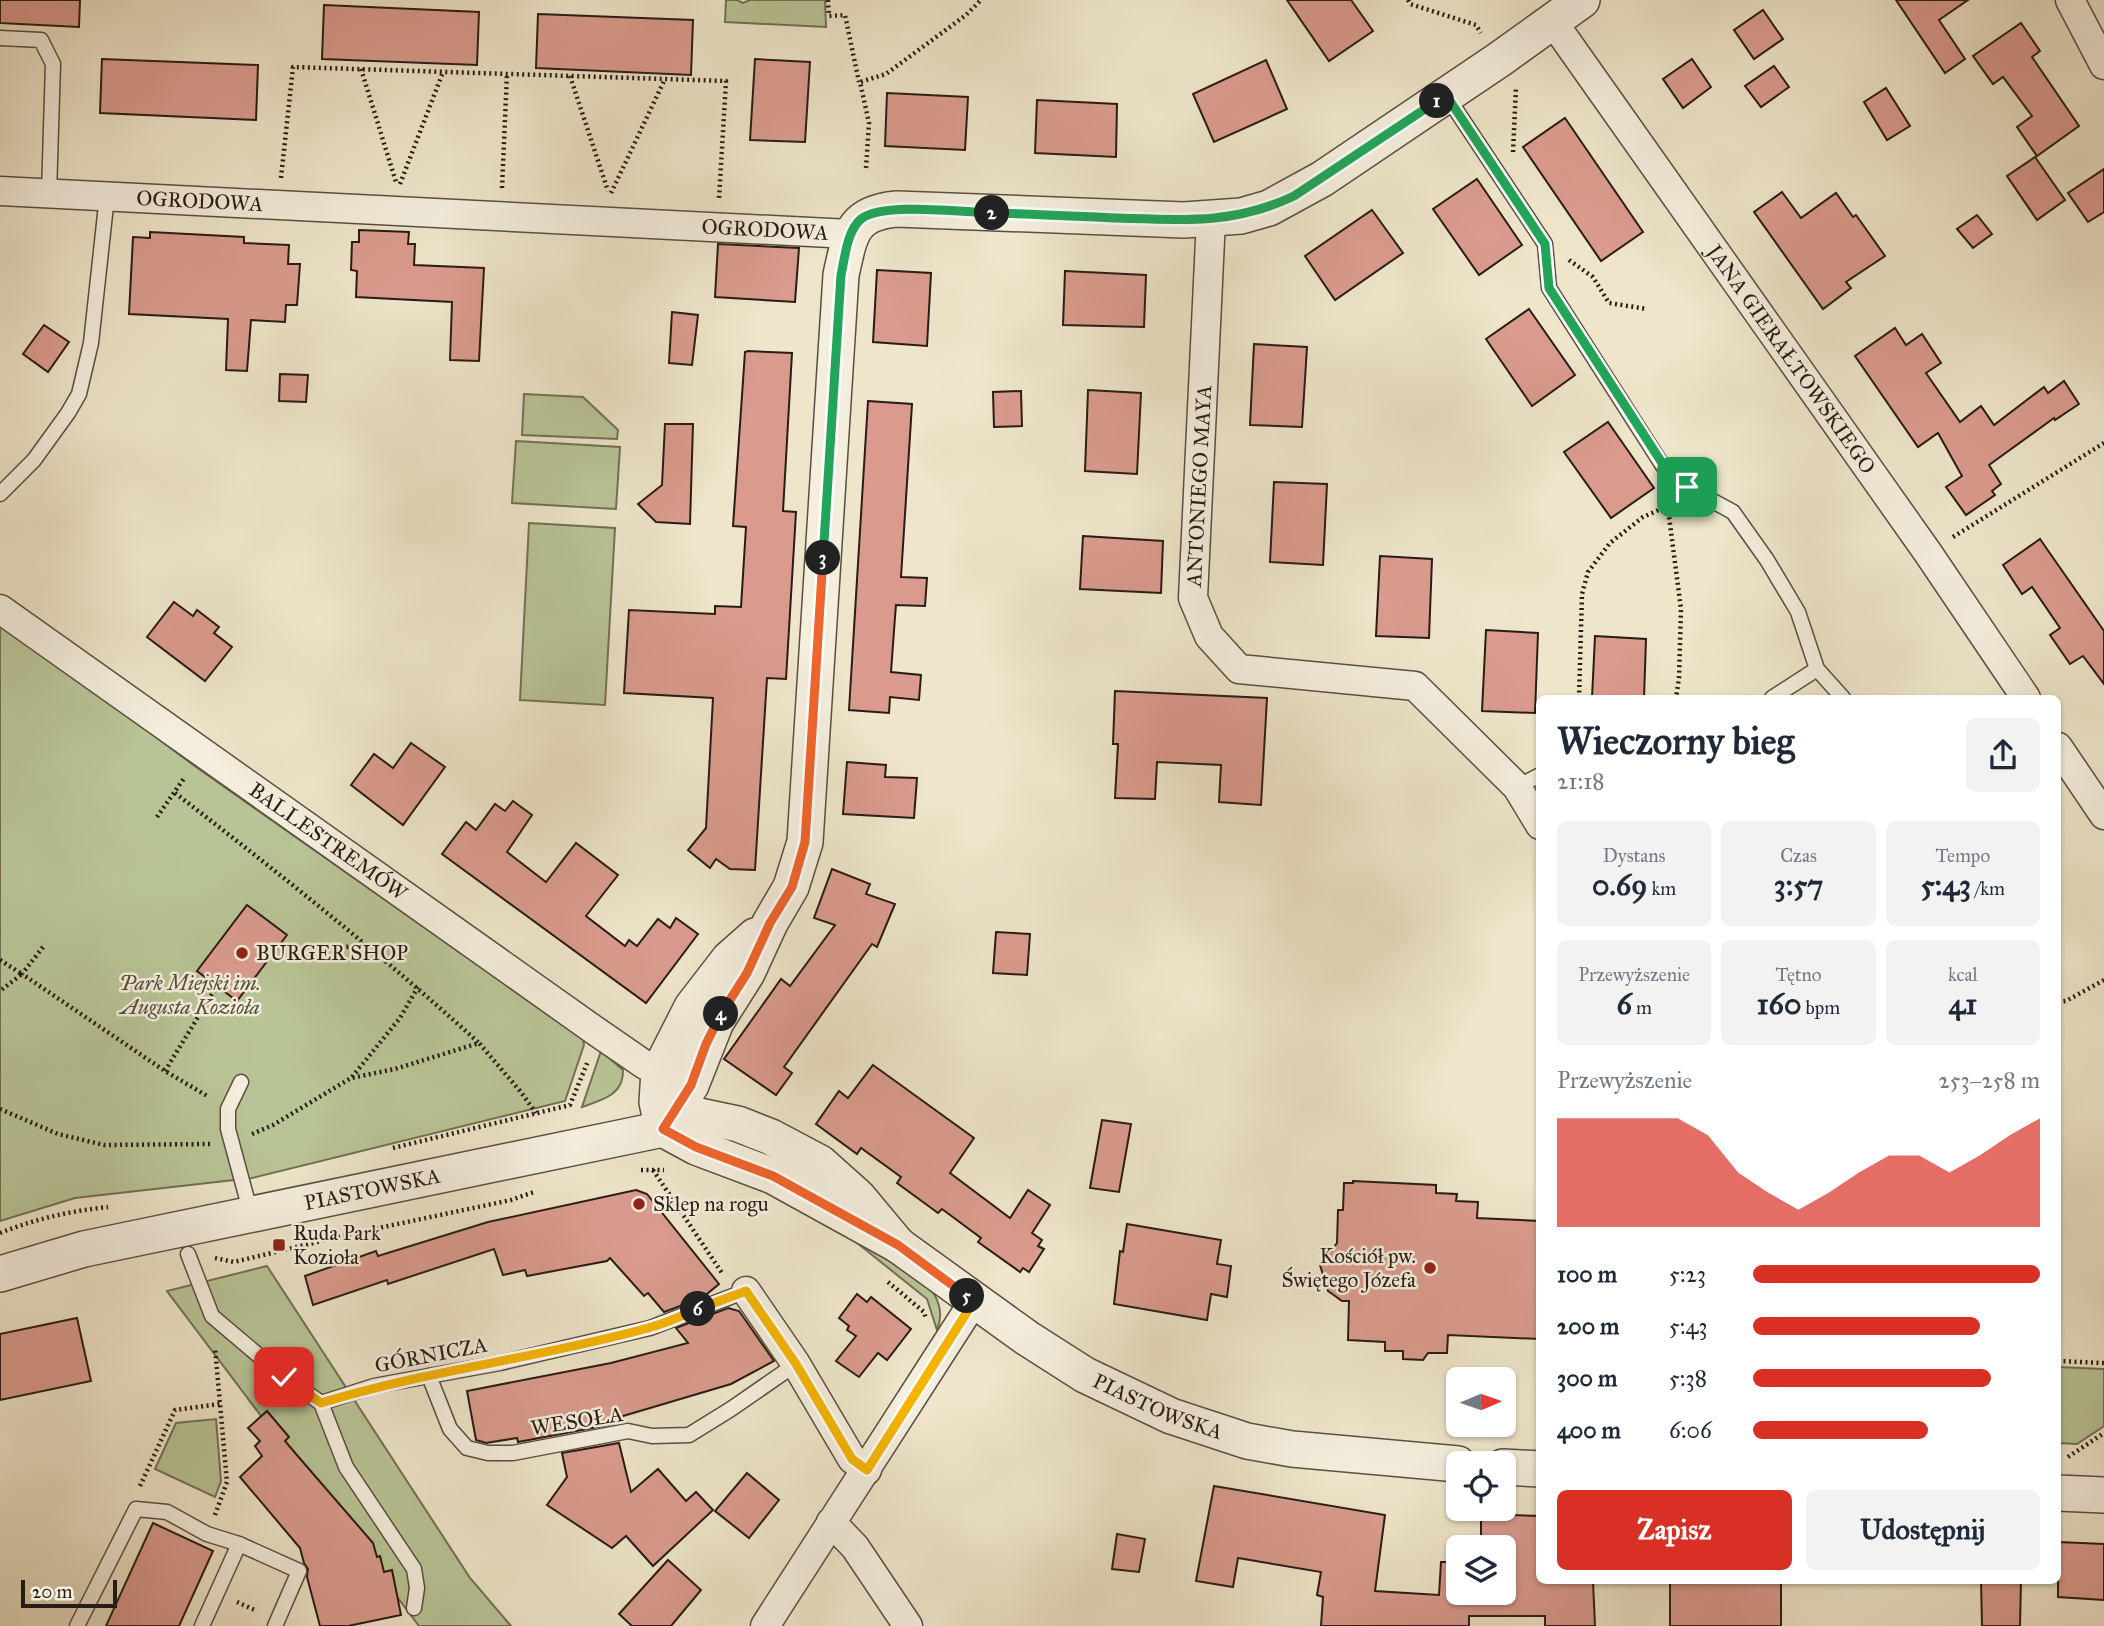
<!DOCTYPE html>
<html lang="pl">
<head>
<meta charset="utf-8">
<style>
  body { margin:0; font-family:"IM FELL Great Primer",serif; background:#f2f2f3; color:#1f2937; height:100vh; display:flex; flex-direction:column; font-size:26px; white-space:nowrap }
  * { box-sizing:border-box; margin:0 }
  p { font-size:23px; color:#747a83 }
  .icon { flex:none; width:38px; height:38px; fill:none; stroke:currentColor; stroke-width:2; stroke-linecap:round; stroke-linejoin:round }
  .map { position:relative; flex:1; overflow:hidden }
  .sheet { position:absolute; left:1536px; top:695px; width:525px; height:889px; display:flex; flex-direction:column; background:#fff; border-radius:10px; box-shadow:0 2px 5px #0004 }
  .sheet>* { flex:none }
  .needle { width:46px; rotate:88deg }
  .fabs { position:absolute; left:1446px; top:1367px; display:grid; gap:14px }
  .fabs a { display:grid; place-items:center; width:70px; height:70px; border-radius:10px; background:#fff; box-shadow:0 2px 5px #0004; font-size:35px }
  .scale { position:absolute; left:21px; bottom:18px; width:96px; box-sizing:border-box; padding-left:7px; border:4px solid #291c14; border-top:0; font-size:19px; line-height:24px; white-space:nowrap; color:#291c14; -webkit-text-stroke:5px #f4eedd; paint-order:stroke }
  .pin { position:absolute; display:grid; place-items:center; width:60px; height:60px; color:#fff; margin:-30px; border-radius:14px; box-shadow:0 4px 10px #0006 }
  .km { position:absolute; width:35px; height:35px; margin:-18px; border-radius:50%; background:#222; color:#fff; font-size:19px; line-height:35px; text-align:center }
  .round { display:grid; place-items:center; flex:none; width:74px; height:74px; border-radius:10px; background:#f2f2f3 }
  .head { display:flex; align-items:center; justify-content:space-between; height:119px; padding:0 21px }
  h1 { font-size:38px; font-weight:700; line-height:52px }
  .metrics { display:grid; grid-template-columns:repeat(3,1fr); gap:10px; height:119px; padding:7px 21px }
  .metrics div { display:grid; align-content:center; border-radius:10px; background:#f2f2f3; text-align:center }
  .metrics b { font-size:30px; font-weight:700 }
  .metrics small { font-size:19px; font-weight:400 }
  .metrics p { font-size:19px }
  .chart { height:196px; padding:14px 21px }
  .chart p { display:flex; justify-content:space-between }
  .chart svg { width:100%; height:126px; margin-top:7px; fill:#d93025; opacity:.7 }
  .action { display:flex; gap:14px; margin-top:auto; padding:14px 21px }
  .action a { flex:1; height:80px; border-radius:10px; background:#d93025; color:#fff; font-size:28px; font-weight:700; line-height:80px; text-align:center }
  .action a+a { background:#f2f2f3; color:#1f2937 }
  ul { padding:0 21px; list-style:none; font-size:23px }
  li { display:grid; grid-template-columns:112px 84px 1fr; align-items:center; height:52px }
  li i { height:18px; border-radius:9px; background:#d93025 }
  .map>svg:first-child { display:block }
</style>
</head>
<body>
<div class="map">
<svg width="2104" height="1626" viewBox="0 0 2104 1626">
  <rect width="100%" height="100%" fill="#eee5ca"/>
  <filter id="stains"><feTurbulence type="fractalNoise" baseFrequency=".00286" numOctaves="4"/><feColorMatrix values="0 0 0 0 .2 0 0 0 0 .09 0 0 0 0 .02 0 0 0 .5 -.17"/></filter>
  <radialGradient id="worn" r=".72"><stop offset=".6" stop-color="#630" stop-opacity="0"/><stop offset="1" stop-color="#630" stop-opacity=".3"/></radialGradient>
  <g fill="#b9c496" stroke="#717055" stroke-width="2">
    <path d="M726 0H737L743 3 750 0H825L826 27 725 22Z"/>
    <path d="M524 394 583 397 618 430 617 439 522 435Z"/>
    <path d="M516 441 620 447 616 509 512 503Z"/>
    <path d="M529 523 615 528 605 705 520 700Z"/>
    <path d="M0 621 196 767 583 1039 584 1045 565 1101 252 1178 75 1198 0 1221Z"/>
    <path d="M601 1051 623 1070C624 1095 602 1100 582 1107Z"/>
    <path d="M836 1226C856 1239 923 1278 934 1294 941 1306 942 1318 937 1330L927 1299Z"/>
    <path d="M267 1266 470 1578 511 1626H419L167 1291Z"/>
    <path d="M2058 1367 2104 1369V1426L2077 1444 2058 1443Z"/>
    <path d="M216 1419 221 1481 215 1497 155 1469 176 1423Z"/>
  </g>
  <g fill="#da9b8e" stroke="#291c14" stroke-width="2">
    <path d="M0 0H80L79 27 0 23Z"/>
    <path d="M1287 0H1351L1373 31 1329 61Z"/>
    <path d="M1896 0H1968L1939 20 1965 59 1945 73Z"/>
    <path d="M324 5 479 12 477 65 322 59Z"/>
    <path d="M1763 10 1783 39 1754 59 1734 30Z"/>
    <path d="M538 14 693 20 691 75 536 68Z"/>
    <path d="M2021 23 2040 51 2032 57 2079 126 2037 156 2017 127 2032 116 2003 77 1993 84 1973 56Z"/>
    <path d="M102 59 258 65 256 120 100 113Z"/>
    <path d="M755 59 810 62 805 142 750 140Z"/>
    <path d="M1692 59 1711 87 1683 108 1663 79Z"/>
    <path d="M1266 60 1287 109 1214 142 1193 94Z"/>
    <path d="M1774 66 1789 87 1761 107 1745 86Z"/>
    <path d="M1886 88 1910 126 1887 140 1864 102Z"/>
    <path d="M887 93 968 97 965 150 885 146Z"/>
    <path d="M1037 100 1117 104 1116 157 1035 153Z"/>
    <path d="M1565 118 1643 232 1601 261 1523 147Z"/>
    <path d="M2035 157 2065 200 2037 220 2007 176Z"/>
    <path d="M2104 169V212L2088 222 2068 193Z"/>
    <path d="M1477 179 1522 245 1479 275 1433 209Z"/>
    <path d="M1782 192 1801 218 1836 193 1853 217 1856 215 1885 256 1846 282 1851 288 1823 309 1754 212Z"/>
    <path d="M1372 210 1403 253 1335 300 1305 256Z"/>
    <path d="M1977 215 1992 234 1973 248 1957 229Z"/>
    <path d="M359 230 409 232 408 244H415L414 265 484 268 479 361 450 360 452 302 356 297 357 271 351 270 352 242H359Z"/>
    <path d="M150 232 244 237V243L289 245 288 264H300L297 305H286L285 322 251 320 247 371 226 370 228 319 129 314 133 237 150 238Z"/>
    <path d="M718 244 799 248 795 302 715 297Z"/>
    <path d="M877 270 931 273 927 346 873 342Z"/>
    <path d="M1065 271 1146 275 1144 327 1063 325Z"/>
    <path d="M1529 309 1575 375 1532 406 1486 339Z"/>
    <path d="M672 312 698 315 692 365 669 363Z"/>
    <path d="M44 325 69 342 48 372 23 354Z"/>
    <path d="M1895 328 1906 345 1922 334 1941 363 1926 373 1960 422 1981 406 1994 425 2044 387 2048 393 2064 381 2079 404 2055 420 2054 418 1989 465 2001 484 1992 491 1995 495 1966 515 1946 487 1962 476 1938 433 1918 447 1855 356Z"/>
    <path d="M1254 344 1307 347 1302 427 1250 425Z"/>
    <path d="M748 351 792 353 783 511 796 512 786 679 767 678 755 870 730 869 716 859 710 868 688 850 706 828 713 698 624 693 629 610 715 614V606L741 607 746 527 733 526 745 352Z"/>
    <path d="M280 374 308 375 306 402 279 401Z"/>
    <path d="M1088 390 1141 393 1137 474 1085 471Z"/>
    <path d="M1021 391 1022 426 994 427 993 392Z"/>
    <path d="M868 401 912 404 901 577 927 578 925 606 896 605 895 617 891 672 921 675 919 700 890 697 889 713 849 710Z"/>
    <path d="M1608 422 1654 488 1611 518 1564 452Z"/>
    <path d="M665 424H693L690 524 656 522 638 504 662 485Z"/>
    <path d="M1274 482 1327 484 1323 565 1270 562Z"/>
    <path d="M1083 536 1163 541 1161 593 1080 589Z"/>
    <path d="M2040 539 2104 631V684L2083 656 2070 664 2050 635 2060 628 2032 587 2022 594 2003 565Z"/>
    <path d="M1380 556 1432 559 1429 638 1376 636Z"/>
    <path d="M174 602 193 616 197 610 219 627 214 633 232 647 205 681 147 637Z"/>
    <path d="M1486 630 1538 633 1535 713 1482 711Z"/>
    <path d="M1595 636 1646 639 1644 698H1592Z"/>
    <path d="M1115 691 1267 698 1261 805 1219 802 1221 765 1157 762 1155 799 1115 798 1118 744H1113Z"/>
    <path d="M411 743 445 767 403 825 351 785 374 754 393 768Z"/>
    <path d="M847 762 886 765 885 777 917 778 914 818 843 814Z"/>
    <path d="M513 801 532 815 507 852 546 882 576 843 618 875 586 916 625 946 629 940 637 946 658 919 670 928 676 918 698 934 646 1003 442 854 466 822 476 830 495 804 505 811Z"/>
    <path d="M832 869 870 884 866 894 895 904 877 947 872 944 784 1067 792 1073 776 1095 724 1059 781 979 790 986 835 925 814 918Z"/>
    <path d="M247 905 287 935 237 1001 197 971Z"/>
    <path d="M996 932 1030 934 1027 975 993 973Z"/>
    <path d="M873 1065 974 1138 950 1173 1010 1218 1028 1190 1050 1205 1032 1233 1042 1240 1038 1246 1044 1249 1029 1272 1023 1268 1020 1272 978 1242 981 1238 942 1209 938 1213 897 1183 901 1177 861 1148 857 1154 816 1124 839 1091 848 1098Z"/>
    <path d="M1102 1120 1131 1124 1119 1192 1090 1188Z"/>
    <path d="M1353 1181 1436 1185V1193L1457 1194 1456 1201 1478 1202 1477 1218 1540 1221V1339L1448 1335 1447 1353H1428L1423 1360 1403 1359V1351H1385V1342L1348 1340 1349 1301H1342L1328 1291 1320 1265 1337 1243 1338 1210H1343L1344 1183H1353Z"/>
    <path d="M636 1190 647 1194 719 1284 702 1298 664 1312 648 1293 644 1296 610 1258 607 1261 527 1276 525 1270 503 1275 494 1249 388 1284 387 1280 313 1305 305 1276 376 1251 378 1256 488 1222Z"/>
    <path d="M1127 1224 1221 1240 1217 1264 1231 1266 1227 1297 1211 1294 1207 1320 1114 1304 1120 1251 1123 1252Z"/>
    <path d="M857 1294 867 1302 871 1297 911 1329 887 1360 878 1353 859 1377 836 1361 856 1336 847 1330 849 1326 839 1318Z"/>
    <path d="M728 1308 739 1311 774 1361 731 1384 613 1419 614 1424 518 1442 517 1438 486 1443 476 1440 467 1391 611 1363 688 1343 676 1328Z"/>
    <path d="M77 1318 91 1381 0 1400V1334Z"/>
    <path d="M267 1411 289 1437 285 1441 296 1454 373 1543 377 1557 380 1556 384 1572 392 1570 401 1615 348 1626H320L307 1577 308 1569 304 1563 300 1548 240 1477 262 1456 255 1446 260 1441 248 1428Z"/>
    <path d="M619 1443 631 1492 658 1469 686 1501 696 1492 713 1510 653 1566 626 1536 612 1548 547 1505 567 1477 562 1453Z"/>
    <path d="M747 1473 779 1500 749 1538 715 1511Z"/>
    <path d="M1214 1486 1385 1515 1375 1591 1439 1595 1441 1562H1458V1592H1503V1547H1481V1514L1540 1516V1580L1593 1581 1595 1626H1545V1616H1469V1626H1321L1323 1597 1317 1595 1321 1572 1238 1558 1233 1587 1196 1581Z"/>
    <path d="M153 1523 213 1551 179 1626H106Z"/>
    <path d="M1117 1534 1145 1539 1139 1572 1112 1569Z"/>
    <path d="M2058 1542 2104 1544V1600L2058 1597Z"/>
    <path d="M668 1560 701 1590 671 1626H632L619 1614Z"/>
    <rect x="1670" y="1580" width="111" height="46"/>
    <path d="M1981 1580H2021L2020 1626H1982Z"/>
  </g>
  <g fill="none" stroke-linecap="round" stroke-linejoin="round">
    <g stroke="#5a4e42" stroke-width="17">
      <g id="service">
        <path d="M0 38 41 40 53 64 49 193"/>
        <path d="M1446 95 1545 244 1549 288 1663 466 1687 487 1733 512 1767 560 1798 612 1817 669 1843 698"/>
        <path d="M0 494 34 460 68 413 79 394 91 343 107 196"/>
        <path d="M1772 698 1817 669"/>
        <path d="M1517 787 1540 775"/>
        <path d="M241 1082 228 1109V1129L251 1214"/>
        <path d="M188 1254 212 1316 284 1377 321 1403 374 1386 500 1363 650 1328 746 1291"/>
        <path d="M429 1376 450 1429 467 1448 488 1453H513L628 1431 652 1436 689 1435 731 1409 796 1364"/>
        <path d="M321 1403 346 1467 414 1569 417 1588 414 1608"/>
        <path d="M77 1626 136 1509 167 1512 207 1534 239 1544 299 1571 275 1626"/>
        <path d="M202 1626 239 1544"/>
      </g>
    </g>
    <g stroke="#5a4e42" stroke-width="31">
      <g id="minor">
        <path d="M2070 0 2104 65"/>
        <path id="s1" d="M1553 22 1928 553 2026 698"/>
        <path id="s2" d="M0 191 850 234"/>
        <path d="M1211 219 1193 598 1209 636 1239 669 1415 686 1517 787 1540 825"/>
        <path id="s3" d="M0 609 597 1032 645 1065 659 1072"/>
        <path d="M2058 747 2104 815"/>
        <path d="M746 1291 796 1364 852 1459 867 1470"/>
        <path d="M831 1522 855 1547 908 1626"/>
        <path d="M765 1626 974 1301"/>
      </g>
    </g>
    <g stroke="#5a4e42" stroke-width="38">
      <g id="tertiary">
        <path d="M663 1129 691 1085 716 1022 747 973 770 923 791 887 805 842 841 275C850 235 851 213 897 209L1184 220 1241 216 1269 208 1322 179 1500 59 1582 0"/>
        <path id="s4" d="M663 1129 696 1147 773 1176 898 1245 1027 1338 1085 1375 1171 1416 1247 1441 1292 1449 1458 1464"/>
        <path d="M663 1129 657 1102 659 1072 692 1007 729 959 755 936"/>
        <path id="s5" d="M0 1274 84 1249 663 1129 700 1116 738 1124 771 1137 820 1163 858 1197 898 1245"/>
        <path d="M1503 1467 1540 1469"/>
        <path d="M2058 1493 2104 1495"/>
      </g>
    </g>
    <g stroke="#291c14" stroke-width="4.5" stroke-dasharray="2 3.5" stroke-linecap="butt">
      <path d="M828 0 829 16 845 15 859 82"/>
      <path d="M1408 0 1410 4 1476 25 1481 33"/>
      <path d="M361 69 396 182"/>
      <path d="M570 76 608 191"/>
      <path d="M1513 152 1516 87"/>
      <path d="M866 168 869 123 860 82 886 74 966 15 981 0"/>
      <path d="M281 178 293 67 726 81 719 199"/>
      <path d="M400 184 443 72"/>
      <path d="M502 188 507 74"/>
      <path d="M611 193 665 79"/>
      <path d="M1569 260 1593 277 1609 303 1647 309"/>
      <path d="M1667 501 1681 609 1679 678 1676 698"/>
      <path d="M1953 537 2104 443"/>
      <path d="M1579 698 1582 594 1588 572 1610 543 1643 517 1668 506"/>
      <path d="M175 793C279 873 382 955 479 1043"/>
      <path d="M157 817 185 777"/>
      <path d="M43 947 22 974 165 1071 209 1097"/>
      <path d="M341 948 364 944"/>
      <path d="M0 960 22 974 0 991"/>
      <path d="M2058 1002 2066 1001 2104 980"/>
      <path d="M165 1071 217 986"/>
      <path d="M352 1077 400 1018 418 987"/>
      <path d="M0 1109 58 1134 104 1145 210 1144"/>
      <path d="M252 1134 273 1125 351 1078 395 1069 479 1043 520 1091 536 1113"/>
      <path d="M393 1148 570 1105 588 1061"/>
      <path d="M641 1170H664"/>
      <path d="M653 1170 722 1273"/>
      <path d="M0 1233C35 1219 70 1211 108 1207"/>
      <path d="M215 1258 234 1262 355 1233 511 1200 534 1192"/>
      <path d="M888 1282 924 1312 926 1319"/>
      <path d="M2058 1361 2104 1363"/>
      <path d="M2068 1457 2104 1433"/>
      <path d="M140 1486 175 1410 220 1404"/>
      <path d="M215 1515 227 1482 215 1348"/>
      <path d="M237 1602 257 1611"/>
    </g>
    <use href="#service" stroke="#f4eedd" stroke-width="14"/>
    <use href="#minor" stroke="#f4eedd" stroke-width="28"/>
    <use href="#tertiary" stroke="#f4eedd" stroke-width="35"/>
  </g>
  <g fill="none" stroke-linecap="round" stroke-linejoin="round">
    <g stroke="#fff" stroke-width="14">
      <path id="split-1" d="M1437 101 1446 95 1545 244 1549 288 1664 466 1687 487"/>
    </g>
    <g stroke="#fff" stroke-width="14">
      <path id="split-2" d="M992 213C1033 214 1074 216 1116 218 1181 220 1233 225 1294 196L1437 101"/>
    </g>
    <g stroke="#fff" stroke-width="14">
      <path id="split-3" d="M823 558 841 275C845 257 847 231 861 219 881 202 964 212 992 213"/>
    </g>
    <g stroke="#fff" stroke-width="14">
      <path id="split-4" d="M721 1014 747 973 770 923 792 887 805 842 823 558"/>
    </g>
    <g stroke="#fff" stroke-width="14">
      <path id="split-5" d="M721 1014 706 1044 691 1085 663 1129 696 1147 773 1176 898 1245 967 1296"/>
    </g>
    <g stroke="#fff" stroke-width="14">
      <path id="split-6" d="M698 1309 746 1291 796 1364 852 1459 867 1470 974 1301 967 1296"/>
    </g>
    <g stroke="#fff" stroke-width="14">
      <path id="split-7" d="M284 1377 321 1403C428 1370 540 1358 648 1328 665 1324 681 1316 698 1309"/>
    </g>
    <use href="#split-1" stroke="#22a559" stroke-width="9"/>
    <use href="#split-2" stroke="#22a559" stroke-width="9"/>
    <use href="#split-3" stroke="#22a559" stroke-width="9"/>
    <use href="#split-4" stroke="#f0652b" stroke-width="9"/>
    <use href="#split-5" stroke="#f0652b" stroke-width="9"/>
    <use href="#split-6" stroke="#f5b400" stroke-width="9"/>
    <use href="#split-7" stroke="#f5b400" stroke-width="9"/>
  </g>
  <g fill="#8f2418" stroke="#f4eedd" stroke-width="2.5">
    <circle cx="242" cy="953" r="7"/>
    <circle cx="639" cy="1204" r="7"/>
    <rect x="272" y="1238" width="14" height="14" rx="3.5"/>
    <circle cx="1430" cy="1268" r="7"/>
  </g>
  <g text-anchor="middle" stroke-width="5" stroke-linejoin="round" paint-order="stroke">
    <g font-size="21" fill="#291c14" stroke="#f4eedd">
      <text dy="7" stroke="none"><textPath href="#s2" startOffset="200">OGRODOWA</textPath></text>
      <text dy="7" stroke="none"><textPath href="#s2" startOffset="766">OGRODOWA</textPath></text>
      <text dy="7" stroke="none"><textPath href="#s1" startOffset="413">JANA GIERAŁTOWSKIEGO</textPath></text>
      <text transform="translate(1199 486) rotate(-87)" y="7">ANTONIEGO MAYA</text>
      <text dy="7" stroke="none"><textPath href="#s3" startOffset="402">BALLESTREMÓW</textPath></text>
      <text dy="7" stroke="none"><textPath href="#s5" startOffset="382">PIASTOWSKA</textPath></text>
      <text transform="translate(431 1355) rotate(-11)" y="7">GÓRNICZA</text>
      <text dy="7" stroke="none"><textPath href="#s4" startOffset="570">PIASTOWSKA</textPath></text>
      <text transform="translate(577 1421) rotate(-9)" y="7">WESOŁA</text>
    </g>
    <g font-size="21" fill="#291c14" stroke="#f4eedd" text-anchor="start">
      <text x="256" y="960">BURGER SHOP</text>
      <text x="653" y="1211">Sklep na rogu</text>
      <text x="293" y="1240">Ruda Park<tspan x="293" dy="24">Kozioła</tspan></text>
      <text x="1416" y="1263" text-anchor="end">Kościół pw.<tspan x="1416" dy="24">Świętego Józefa</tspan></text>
    </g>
    <g font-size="21" font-style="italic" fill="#544e3b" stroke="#f4eedd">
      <text x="190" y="990">Park Miejski im.<tspan x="190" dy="24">Augusta Kozioła</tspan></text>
    </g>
  </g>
  <rect width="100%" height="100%" filter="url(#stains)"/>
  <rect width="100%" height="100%" fill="url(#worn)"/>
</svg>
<div class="fabs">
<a><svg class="needle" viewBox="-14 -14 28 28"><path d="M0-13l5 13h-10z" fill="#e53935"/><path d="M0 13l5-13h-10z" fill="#747a83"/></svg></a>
<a><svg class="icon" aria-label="locate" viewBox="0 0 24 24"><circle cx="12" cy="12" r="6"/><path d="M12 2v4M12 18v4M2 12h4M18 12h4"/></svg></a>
<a><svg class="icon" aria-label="layers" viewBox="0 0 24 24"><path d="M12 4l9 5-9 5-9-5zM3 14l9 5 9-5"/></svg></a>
</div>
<div class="scale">20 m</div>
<div class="pin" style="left:1687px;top:487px;background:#1e9e55"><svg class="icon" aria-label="arrive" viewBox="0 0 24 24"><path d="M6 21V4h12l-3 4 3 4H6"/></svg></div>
<div class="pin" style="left:284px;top:1377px;background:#d93025"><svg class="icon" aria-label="check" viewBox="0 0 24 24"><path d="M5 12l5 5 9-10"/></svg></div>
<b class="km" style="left:1437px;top:101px">1</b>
<b class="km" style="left:992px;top:213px">2</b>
<b class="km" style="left:823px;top:558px">3</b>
<b class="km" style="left:721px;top:1014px">4</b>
<b class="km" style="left:967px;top:1296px">5</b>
<b class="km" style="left:698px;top:1309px">6</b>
<section class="sheet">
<div class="head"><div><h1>Wieczorny bieg</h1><p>21:18</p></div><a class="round"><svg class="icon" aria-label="share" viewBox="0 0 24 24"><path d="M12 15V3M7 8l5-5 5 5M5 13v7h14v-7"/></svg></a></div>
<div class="metrics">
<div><p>Dystans</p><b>0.69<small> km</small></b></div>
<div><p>Czas</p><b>3:57</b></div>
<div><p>Tempo</p><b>5:43<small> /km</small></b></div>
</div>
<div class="metrics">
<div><p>Przewyższenie</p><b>6<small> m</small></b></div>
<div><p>Tętno</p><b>160<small> bpm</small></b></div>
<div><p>kcal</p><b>41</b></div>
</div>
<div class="chart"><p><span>Przewyższenie</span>253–258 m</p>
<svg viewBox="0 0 160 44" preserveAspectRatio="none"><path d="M0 44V6L10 6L20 6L30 6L40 6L50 12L60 25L70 32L80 38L90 32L100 25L110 19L120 19L130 25L140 19L150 12L160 6V44z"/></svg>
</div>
<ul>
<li><b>100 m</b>5:23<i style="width:100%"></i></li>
<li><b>200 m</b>5:43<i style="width:79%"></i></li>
<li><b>300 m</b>5:38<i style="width:83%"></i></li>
<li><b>400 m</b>6:06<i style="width:61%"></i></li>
</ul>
<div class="action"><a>Zapisz</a><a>Udostępnij</a></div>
</section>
</div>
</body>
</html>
